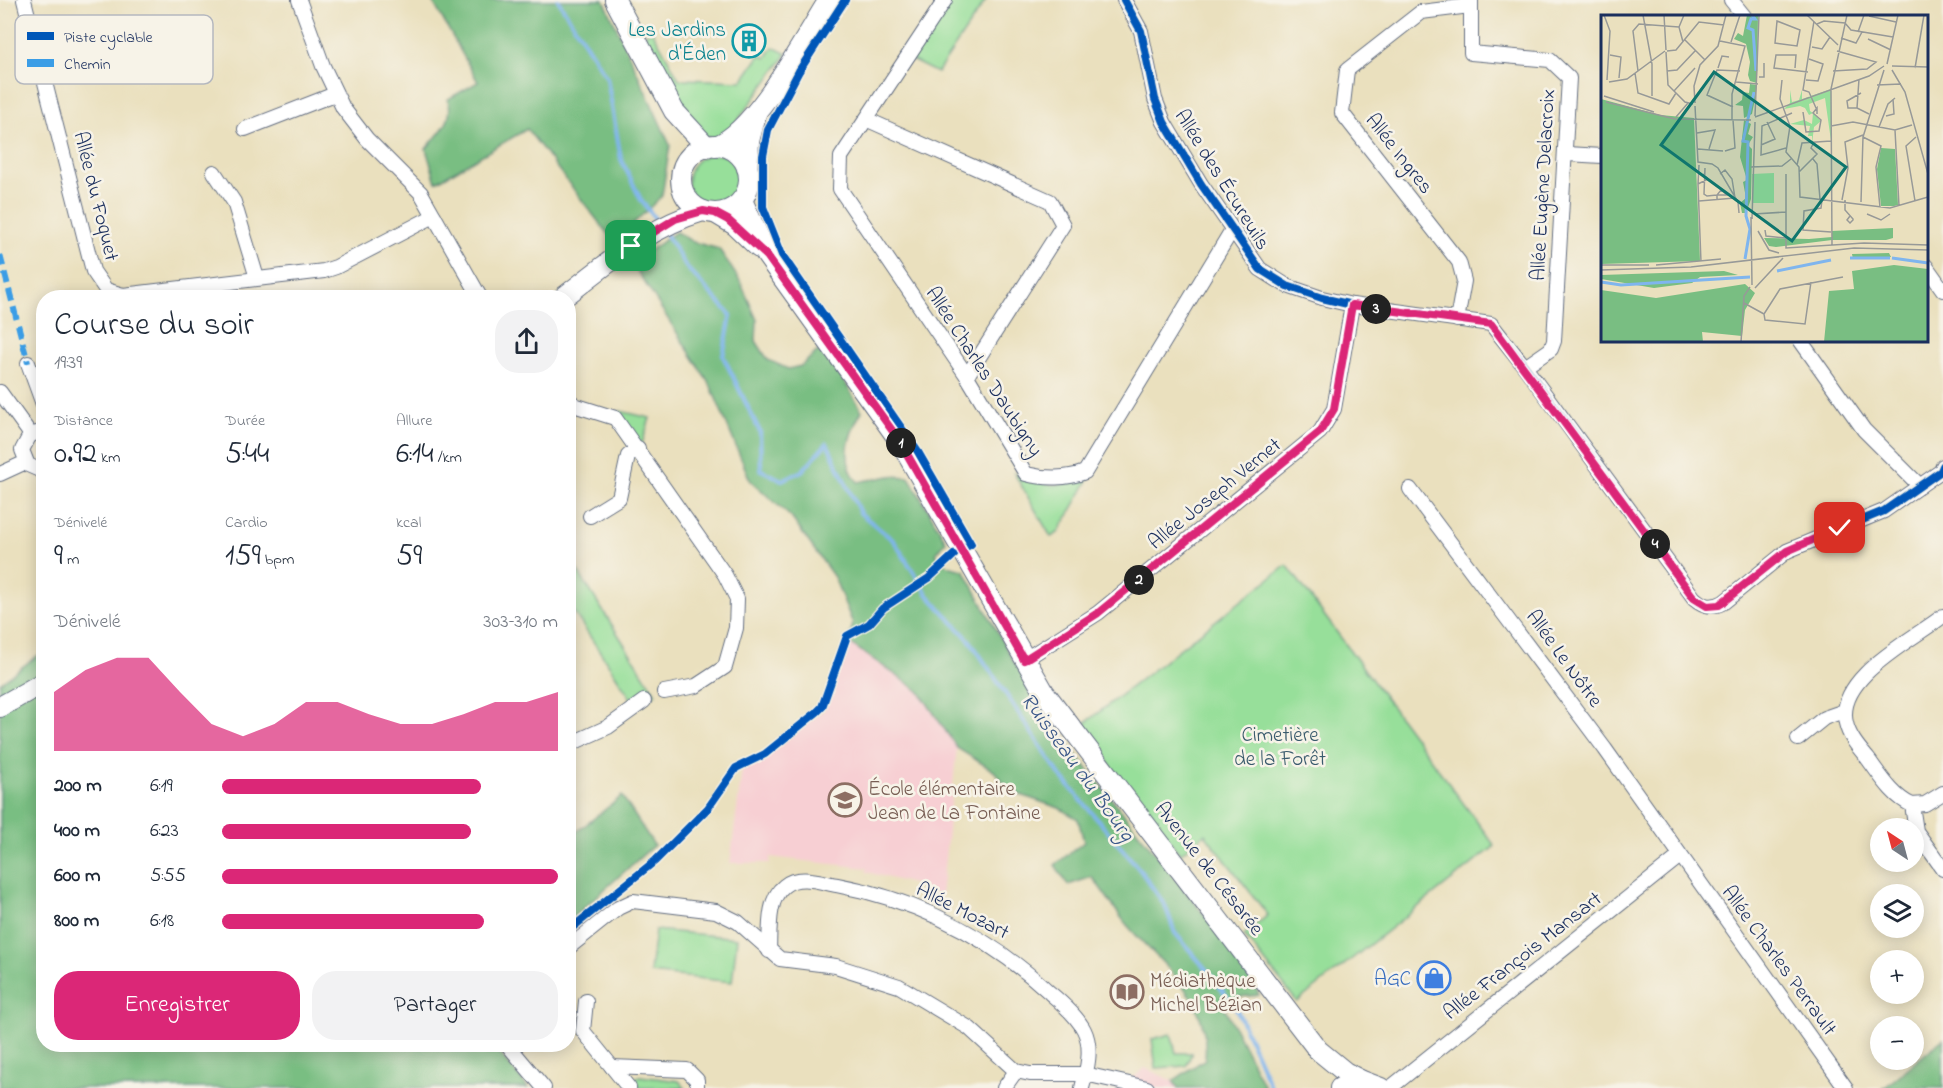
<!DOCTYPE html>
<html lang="fr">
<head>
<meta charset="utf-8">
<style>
  body { margin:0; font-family:"Indie Flower",sans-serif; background:#f2f2f3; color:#1f2937; height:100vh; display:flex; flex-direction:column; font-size:22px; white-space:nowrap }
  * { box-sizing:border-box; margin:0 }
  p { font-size:20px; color:#747a83 }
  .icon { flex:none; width:33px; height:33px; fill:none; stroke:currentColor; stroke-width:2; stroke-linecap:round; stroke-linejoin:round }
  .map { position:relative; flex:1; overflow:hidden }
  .sheet { position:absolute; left:36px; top:290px; width:540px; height:762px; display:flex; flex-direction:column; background:#fff; border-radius:24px; box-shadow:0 3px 15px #0003 }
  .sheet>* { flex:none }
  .needle { width:39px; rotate:324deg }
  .tools { position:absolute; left:1870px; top:818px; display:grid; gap:12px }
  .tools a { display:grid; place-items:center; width:54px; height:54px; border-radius:50%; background:#fff; box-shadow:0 3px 15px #0003; font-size:30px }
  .pin { position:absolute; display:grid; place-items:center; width:51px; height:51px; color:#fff; margin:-26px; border-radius:12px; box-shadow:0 3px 9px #0006 }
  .km { position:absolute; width:30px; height:30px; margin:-15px; border-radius:50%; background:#222; color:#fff; font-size:16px; line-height:30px; text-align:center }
  .round { display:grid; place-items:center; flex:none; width:63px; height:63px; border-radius:24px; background:#f2f2f3 }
  .summary { display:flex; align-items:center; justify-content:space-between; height:102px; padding:0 18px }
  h1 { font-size:33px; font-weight:600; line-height:45px }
  .metrics { display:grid; grid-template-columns:repeat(3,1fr); gap:9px; height:102px; padding:6px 18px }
  .metrics div { display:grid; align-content:center }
  .metrics b { font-size:30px; font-weight:600 }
  .metrics small { font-size:16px; font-weight:400 }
  .metrics p { font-size:16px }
  .chart { height:168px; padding:12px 18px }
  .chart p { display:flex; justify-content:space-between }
  .chart svg { width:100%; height:108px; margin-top:6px; fill:#db2777; opacity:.7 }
  .primary-button { display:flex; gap:12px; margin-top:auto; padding:12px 18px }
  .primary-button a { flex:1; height:69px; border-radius:24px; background:#db2777; color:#fff; font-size:24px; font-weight:600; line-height:69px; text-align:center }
  .primary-button a+a { background:#f2f2f3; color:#1f2937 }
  ul { padding:0 18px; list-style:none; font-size:20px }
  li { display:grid; grid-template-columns:96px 72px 1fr; align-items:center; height:45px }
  li i { height:15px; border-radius:8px; background:#db2777 }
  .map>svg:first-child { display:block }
</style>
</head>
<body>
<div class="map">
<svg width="1943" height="1088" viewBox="0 0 1943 1088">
  <rect width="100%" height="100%" fill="#f7f3e8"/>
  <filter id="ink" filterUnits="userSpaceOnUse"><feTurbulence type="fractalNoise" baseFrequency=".0167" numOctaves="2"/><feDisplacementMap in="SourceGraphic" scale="12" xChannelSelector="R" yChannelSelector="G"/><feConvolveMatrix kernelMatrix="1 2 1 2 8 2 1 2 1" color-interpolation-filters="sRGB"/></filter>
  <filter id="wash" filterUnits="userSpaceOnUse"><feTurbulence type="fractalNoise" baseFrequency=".008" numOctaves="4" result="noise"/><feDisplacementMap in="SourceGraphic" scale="24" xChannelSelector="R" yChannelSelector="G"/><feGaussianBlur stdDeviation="1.35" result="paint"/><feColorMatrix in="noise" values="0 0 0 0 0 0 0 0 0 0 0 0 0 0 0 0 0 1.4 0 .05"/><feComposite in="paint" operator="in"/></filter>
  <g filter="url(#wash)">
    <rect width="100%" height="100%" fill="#eae0be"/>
    <g fill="#f7cfd3">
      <path d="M848 642 960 719 941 897 917 885 866 872 867 868 770 857V863H730L742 769 761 760 824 710Z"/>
      <path d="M1145 1068 1173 1081 1178 1088H1120Z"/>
    </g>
    <g fill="#97df9a" stroke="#59877c" stroke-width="1.5">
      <path d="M945 0H986L937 73 907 58Z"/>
      <path d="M652 30 679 79 742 81 760 55 766 58 773 47 787 54 733 127 718 139 705 137 680 109 640 38Z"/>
      <circle cx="715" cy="181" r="27"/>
      <path d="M620 411 650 418 640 450 615 418Z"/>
      <path d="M1014 473C1045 488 1057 487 1089 479L1058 533 1051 537Z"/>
      <path d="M568 556 656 694 636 706 569 605Z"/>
      <path d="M1287 565 1495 846 1297 1002 1244 935 1268 915 1205 834 1180 854 1080 727Z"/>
      <path d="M655 930 737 938 732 982 650 973Z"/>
      <path d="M1171 1034 1176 1053H1192L1186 1066 1156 1068 1152 1039Z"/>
      <path d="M640 1076 679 1081 685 1088H640L633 1079Z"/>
    </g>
    <g fill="#79be82" stroke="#4a7670" stroke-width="1.5">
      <path d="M432 0H604L670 145 662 196 614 242 527 129 436 182 426 149C439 132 455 122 448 99L478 82Z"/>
      <path d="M676 232 693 242 719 249 740 281 757 320 756 341 768 360 788 369 801 366 818 351 831 359 862 411C849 433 840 461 858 482L890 476 909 477 946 541 936 554C942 565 952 568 964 570L1015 664 1067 743 1250 972 1259 995 1220 999 1265 1088H1178L1173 1081 1205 1059C1211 997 1164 968 1127 925 1115 910 1104 892 1092 877L1068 885 1055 865 1084 842 1078 819 1059 808 1012 792 994 771 957 748 919 691 848 642 853 624 834 577 791 517 750 480 710 384 632 263Z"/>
      <path d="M43 652 44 1044H492L528 1088H0V683Z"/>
      <path d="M622 796 654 845 569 921V838Z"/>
      <path d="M1943 1039V1088H1884Z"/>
    </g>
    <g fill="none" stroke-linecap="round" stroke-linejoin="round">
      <g stroke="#7fb5ee" stroke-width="4">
        <path d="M558 0 607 78 621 159 641 200 659 224"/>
        <path d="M665 232 686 267 731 315 723 356 760 432 761 470 782 480 802 471 827 443 860 513 894 541 928 595 971 642 1060 775 1140 870 1165 905 1175 933 1211 975 1237 1010 1271 1088"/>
      </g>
    </g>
  </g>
  <g filter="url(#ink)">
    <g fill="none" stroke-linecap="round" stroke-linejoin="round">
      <g stroke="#636d80" stroke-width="16">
        <g id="street">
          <path d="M24 0 93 271 106 290 123 295 324 271 336 267 434 216"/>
          <path d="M299 0 323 66 343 108 367 139 421 193 480 297"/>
          <path d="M945 0 841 157 840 189 967 376 1026 474C1045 479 1067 479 1085 472L1232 230"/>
          <path d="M1124 0 1141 31 1155 99 1164 122 1201 184 1260 269 1287 286 1322 298 1352 305 1491 324 1525 367 1694 598C1704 607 1713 608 1724 602L1787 551 1884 511 1941 471 1943 466"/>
          <path d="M1471 0V53L1550 60 1569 78 1554 341 1551 349 1525 367"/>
          <path d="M1731 0 1744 16"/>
          <path d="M43 65 122 44 144 27"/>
          <path d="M868 120 1050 201 1063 225 967 376"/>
          <path d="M245 129 335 94"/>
          <path d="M1567 154 1602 156"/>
          <path d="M214 172 234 202 257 278"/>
          <path d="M1926 266 1943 290"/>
          <path d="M1457 320 1464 281 1459 262 1342 113 1347 70 1421 12 1470 6"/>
          <path d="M1800 340 1864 430 1920 486"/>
          <path d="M28 363 44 407"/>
          <path d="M0 392 31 435"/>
          <path d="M568 400 577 406 615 418 725 575 737 599 736 628 725 667 696 686 664 692"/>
          <path d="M44 431 30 435 22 450 28 465 44 472"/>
          <path d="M0 474 26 462"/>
          <path d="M1410 489 1605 749 1846 1088"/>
          <path d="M590 516 619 498 628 456 638 448"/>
          <path d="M1943 616C1911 641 1835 678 1846 723 1849 737 1859 748 1868 759 1880 775 1893 797 1912 805L1916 831 1943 869"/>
          <path d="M1024 660 1098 613 1320 432 1334 409 1352 305"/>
          <path d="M1798 739 1824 718 1844 711"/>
          <path d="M568 745 608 727 644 701"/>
          <path d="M1912 805 1925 804 1943 793"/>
          <path d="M568 948 618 908 633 901 716 911 738 922 780 959 836 966 899 986 969 1028 1016 1071 1030 1074H1085L1147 1088"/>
          <path d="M769 951C770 932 767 899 784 886 798 874 820 882 837 885 917 900 990 937 1050 993 1062 1003 1077 1016 1084 1030 1093 1048 1087 1070 1082 1088"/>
          <path d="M586 1001 583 1031 629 1088"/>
          <path d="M507 1044 544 1088"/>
          <path d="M612 1067 687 1070 697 1080V1088"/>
          <path d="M1004 1088 1016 1071"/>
          <path d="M1390 1088 1680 856"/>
        </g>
      </g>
      <g stroke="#636d80" stroke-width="22">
        <g id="secondary">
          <path d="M615 0 674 111 707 147"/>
          <circle cx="715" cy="179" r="34"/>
          <path d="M716 146C757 130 804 39 829 0"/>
          <path d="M747 168 749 141 756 114"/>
          <path d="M742 200 767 256 899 440 1044 692 1318 1050 1345 1072 1360 1080"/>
          <path d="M715 213 735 225 759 248"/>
          <path d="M564 297C608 263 649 227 703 211"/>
          <path d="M0 707 44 682"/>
          <path d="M1340 1088 1360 1080 1381 1088"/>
        </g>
      </g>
      <use href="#street" stroke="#fff" stroke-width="14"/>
      <use href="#secondary" stroke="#fff" stroke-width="20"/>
      <path stroke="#3b9de6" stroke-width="6" stroke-dasharray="12 6" stroke-linecap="butt" d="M0 255 28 363"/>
      <g stroke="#f7f3e8" stroke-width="11">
        <g id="cycleway">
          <path d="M1124 0 1141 31 1155 99 1164 122 1201 184 1260 269 1287 286 1322 298 1352 305 1491 324 1525 367 1694 598C1704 607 1713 608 1724 602L1787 551 1884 511 1941 471 1943 466"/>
          <path d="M568 931 655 861 708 808 736 768 765 754 817 712 822 707 847 636 869 624 883 608 929 578 956 553 971 544 918 452 782 255 763 207V156L768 130 799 71 845 0"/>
        </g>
      </g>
      <use href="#cycleway" stroke="#0057b8" stroke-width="8"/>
    </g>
  </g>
  <g fill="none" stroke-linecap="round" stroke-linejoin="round" filter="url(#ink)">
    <g stroke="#fff" stroke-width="12">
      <path id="route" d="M631 246 675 219 703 211 715 213 728 220 767 256 899 440 1024 660 1098 613 1320 432 1334 409 1352 305 1491 324 1694 598 1707 606 1719 605 1787 551 1840 528"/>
    </g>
    <use href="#route" stroke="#db2777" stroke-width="8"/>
  </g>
  <defs>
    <g id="building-ring" transform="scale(1.725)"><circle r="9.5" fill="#f7f3e8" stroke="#0f9aa8" stroke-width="1.5"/><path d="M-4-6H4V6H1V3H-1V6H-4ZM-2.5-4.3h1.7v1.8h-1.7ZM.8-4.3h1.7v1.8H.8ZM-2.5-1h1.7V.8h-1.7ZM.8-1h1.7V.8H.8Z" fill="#0f9aa8"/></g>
    <g id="school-ring" transform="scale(1.725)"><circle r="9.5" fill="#f7f3e8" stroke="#8d6e63" stroke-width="1.5"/><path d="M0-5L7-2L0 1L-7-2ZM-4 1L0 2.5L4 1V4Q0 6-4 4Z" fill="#8d6e63"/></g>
    <g id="shop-ring" transform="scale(1.725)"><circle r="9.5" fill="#f7f3e8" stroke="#3f7fe0" stroke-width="1.5"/><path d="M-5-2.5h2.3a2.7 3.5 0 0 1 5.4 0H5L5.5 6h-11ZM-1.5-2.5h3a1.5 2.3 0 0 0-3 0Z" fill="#3f7fe0"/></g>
    <g id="library-ring" transform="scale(1.725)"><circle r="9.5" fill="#f7f3e8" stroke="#8d6e63" stroke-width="1.5"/><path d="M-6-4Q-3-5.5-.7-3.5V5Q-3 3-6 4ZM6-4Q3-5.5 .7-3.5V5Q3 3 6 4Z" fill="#8d6e63"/></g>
  </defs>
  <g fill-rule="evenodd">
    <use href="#building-ring" x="749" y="41"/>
    <use href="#school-ring" x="845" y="800"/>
    <use href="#shop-ring" x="1434" y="978"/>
    <use href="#library-ring" x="1127" y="992"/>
  </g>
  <g text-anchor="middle" stroke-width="5" stroke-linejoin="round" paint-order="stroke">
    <g font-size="21" fill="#0d838f" stroke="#f7f3e8" text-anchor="end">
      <text x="726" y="36">Les Jardins<tspan x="726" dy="24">d'Éden</tspan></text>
    </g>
    <g font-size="21" fill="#1b2f5e" stroke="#f7f3e8">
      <text transform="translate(1400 153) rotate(52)" y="7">Allée Ingres</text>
      <text transform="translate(1223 179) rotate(58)" y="7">Allée des Écureuils</text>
      <text transform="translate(1542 185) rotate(-87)" y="7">Allée Eugène Delacroix</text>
      <text transform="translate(97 196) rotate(76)" y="7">Allée du Foquet</text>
      <text transform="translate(985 371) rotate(57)" y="7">Allée Charles Daubigny</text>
      <text transform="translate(1214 493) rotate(-39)" y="7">Allée Joseph Vernet</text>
      <text transform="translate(1565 658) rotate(54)" y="7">Allée Le Nôtre</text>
      <text transform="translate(1210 868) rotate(52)" y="7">Avenue de Césarée</text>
      <text transform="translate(963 910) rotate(27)" y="7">Allée Mozart</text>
      <text transform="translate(1522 955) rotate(-38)" y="7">Allée François Mansart</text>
      <text transform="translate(1780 960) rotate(54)" y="7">Allée Charles Perrault</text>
    </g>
    <g font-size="21" fill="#3a5b6d" stroke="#f7f3e8">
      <text x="1280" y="741">Cimetière<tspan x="1280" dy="24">de la Forêt</tspan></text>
    </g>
    <g font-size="21" fill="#785e54" stroke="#f7f3e8" text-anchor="start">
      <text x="868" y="795">École élémentaire<tspan x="868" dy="24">Jean de La Fontaine</tspan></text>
      <text x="1150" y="987">Médiathèque<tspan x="1150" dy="24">Michel Bézian</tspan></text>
    </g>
    <g font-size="21" fill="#366cbe" stroke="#f7f3e8" text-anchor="end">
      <text x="1411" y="985">AGC</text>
    </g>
    <g font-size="22" font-style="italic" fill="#395789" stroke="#f7f3e8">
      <text transform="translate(1079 766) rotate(54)" y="8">Ruisseau du Bourg</text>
    </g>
  </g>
  <g transform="translate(1601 15)">
    <rect width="327" height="327" fill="#eae0be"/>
    <path d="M230 74V126L224 83 208 89 209 96 212 98 220 106 213 112 211 129V121H207L209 111 189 109 203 105 211 109 212 98 208 100 204 93 199 91 183 94 189 88V75L191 87 198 85 201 75V84ZM173 158V188H152L151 159Z" fill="#97df9a"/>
    <path d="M146 0H157L156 68 149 66 147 60 149 47 145 29 133 24 137 18 142 21ZM149 69 156 70 154 84 151 99 143 103 142 91 134 90 141 85 142 77 148 78ZM0 84 59 100 93 103 99 246 0 249ZM143 105 150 109 147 119 152 122 147 130 151 134 150 184 145 198H141L139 188 145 183 142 167 146 165 139 142ZM280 133 294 134 297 190 293 191H280L276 154ZM292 213V223L285 225H231L175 232 168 231 163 223 208 224 231 222V216ZM288 238 290 242 252 244 251 239ZM293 250 327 254V327H223L228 276 253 274 251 256ZM123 256 137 260 99 262 91 268 53 273 0 264V260ZM144 269 154 278 144 295 141 321 101 317 102 327H0V275L55 283Z" fill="#79be82"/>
    <path fill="none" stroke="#7fb5ee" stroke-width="3" d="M151 0 154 4H150L147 13 152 15 155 56M249 243H289M291 243 327 248M144 244 149 214 145 201 147 127 142 126 153 77M176 256 230 245M0 267 20 270 149 262"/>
    <path fill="none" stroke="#979998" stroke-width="1.5" d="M3 0 9 16 6 65M42 0 51 49V81M63 0 65 35M206 0 237 30M268 1 295 7M176 6 199 15 196 31 174 28ZM213 6 202 75 208 77 215 93M216 9 223 6 244 8 250 15 292 22M257 17 263 0M240 23 255 28 261 17M267 24 290 35M84 25 104 45M119 26 144 31 131 79V105M82 27 78 12 83 0M130 27 139 0M211 32 221 34 229 22M66 36 75 35 98 7 123 10M65 37 67 70 84 87 92 89M9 40 20 42 18 63M286 49 297 0M291 51 327 52M117 53 121 41 128 42M194 53 195 40H175L173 53 207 57M314 53 323 0M291 55 304 77 327 159M37 56 32 16 38 9 78 12M66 56 76 55 94 36M232 56 266 54 275 47 236 36M34 58 37 78 68 89 75 78M158 62H163V48M258 64 256 93 268 99M181 65 179 84 189 111 185 137 198 152 199 182 289 193 327 182M205 65 217 66 222 49 208 44M8 67 26 64 64 36M135 67 157 69M276 70 300 69M73 76 94 53M3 81 53 97M5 87 74 104 150 105M94 88 93 71 99 50 117 31 125 0M94 91 97 147 111 149 117 153 137 187 138 198M132 92 106 80 116 55 139 56M256 93H247L246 86 260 78M202 97 205 117 218 116 220 105 212 98 216 93V99M154 101 158 0M285 101 293 99 292 84M75 102 87 88M154 102 268 61 283 51M230 111 252 107 294 115 311 110M278 112 287 89 294 83M294 115 298 191M96 118 114 115 108 134M262 122 280 131 275 152 279 192M160 130 174 124 166 107M185 133 160 140 161 111 191 98M97 134 122 136M124 136 134 133 132 105M212 144 216 149 219 184M196 150 201 128 230 126M150 152 181 151 190 144M104 153 103 179 106 181 116 180H126L120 175 116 180V185M198 157 216 139 210 133 212 129M119 159 124 155 131 164 134 183M185 159V233L263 228 327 230M97 169 98 150M221 185 220 193 203 196 202 215 230 217M241 185 247 153 244 127 262 120M244 185V195L252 204V205L249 208 246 205 249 201M98 186 134 183M314 186 305 131 315 122M260 187 262 122 283 55M153 199 185 197M266 199 280 205 289 199M150 202 151 270M151 204 154 107M164 215 165 221 185 223M157 216 168 235 178 238M231 230 230 74 246 0M100 247 97 169 107 164 102 159M0 250H48M55 250 120 244M0 255 90 252 253 233 327 235M154 273 182 243M143 288 163 299M163 299 179 274 242 262M163 299 164 305 204 309 210 267M140 327 143 281 149 272"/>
    <path fill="#0f766e" fill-opacity="0.15" stroke="#0f766e" stroke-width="3" d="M113 57 245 152 191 226 60 130Z"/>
    <rect width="327" height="327" fill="none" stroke="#1b2f5e" stroke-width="3"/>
  </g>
  <rect x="15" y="15" width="198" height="69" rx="9" fill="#f7f3e8" stroke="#b5b8bf" stroke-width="1.5"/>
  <rect x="27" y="32" width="27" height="8" fill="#0057b8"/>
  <rect x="27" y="59" width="27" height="8" fill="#3b9de6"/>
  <g font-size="16" fill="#1b2f5e">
    <text x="64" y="42">Piste cyclable</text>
    <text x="64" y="69">Chemin</text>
  </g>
</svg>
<div class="tools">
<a><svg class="needle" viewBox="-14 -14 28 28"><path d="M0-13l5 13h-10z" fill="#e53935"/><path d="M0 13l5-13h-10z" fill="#747a83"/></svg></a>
<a><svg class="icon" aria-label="layers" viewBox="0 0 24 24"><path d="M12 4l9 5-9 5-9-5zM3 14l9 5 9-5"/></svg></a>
<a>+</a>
<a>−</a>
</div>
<div class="pin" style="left:631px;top:246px;background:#1e9e55"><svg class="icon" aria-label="arrive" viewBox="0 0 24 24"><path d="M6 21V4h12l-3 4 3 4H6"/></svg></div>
<div class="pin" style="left:1840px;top:528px;background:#d93025"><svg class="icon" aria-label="check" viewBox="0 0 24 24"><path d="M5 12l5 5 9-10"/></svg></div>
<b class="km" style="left:901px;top:443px">1</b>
<b class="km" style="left:1139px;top:580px">2</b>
<b class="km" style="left:1376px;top:309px">3</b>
<b class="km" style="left:1655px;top:544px">4</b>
<section class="sheet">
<div class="summary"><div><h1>Course du soir</h1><p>19:39</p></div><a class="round"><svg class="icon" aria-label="share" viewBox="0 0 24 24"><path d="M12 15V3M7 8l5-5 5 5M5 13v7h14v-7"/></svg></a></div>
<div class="metrics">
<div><p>Distance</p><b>0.92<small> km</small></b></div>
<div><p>Durée</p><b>5:44</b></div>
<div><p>Allure</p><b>6:14<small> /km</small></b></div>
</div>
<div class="metrics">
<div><p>Dénivelé</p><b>9<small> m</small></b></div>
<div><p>Cardio</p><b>159<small> bpm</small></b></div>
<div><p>kcal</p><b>59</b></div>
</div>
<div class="chart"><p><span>Dénivelé</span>303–310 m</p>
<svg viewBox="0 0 160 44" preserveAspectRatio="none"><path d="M0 44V20L10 11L20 6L30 6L40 20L50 33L60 38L70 33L80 24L90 24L100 29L110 33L120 33L130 29L140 24L150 24L160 20V44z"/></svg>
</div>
<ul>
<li><b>200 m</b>6:19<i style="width:77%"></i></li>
<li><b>400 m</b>6:23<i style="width:74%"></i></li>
<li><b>600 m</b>5:55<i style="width:100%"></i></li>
<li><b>800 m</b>6:18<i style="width:78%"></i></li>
</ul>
<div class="primary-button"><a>Enregistrer</a><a>Partager</a></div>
</section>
</div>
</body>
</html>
